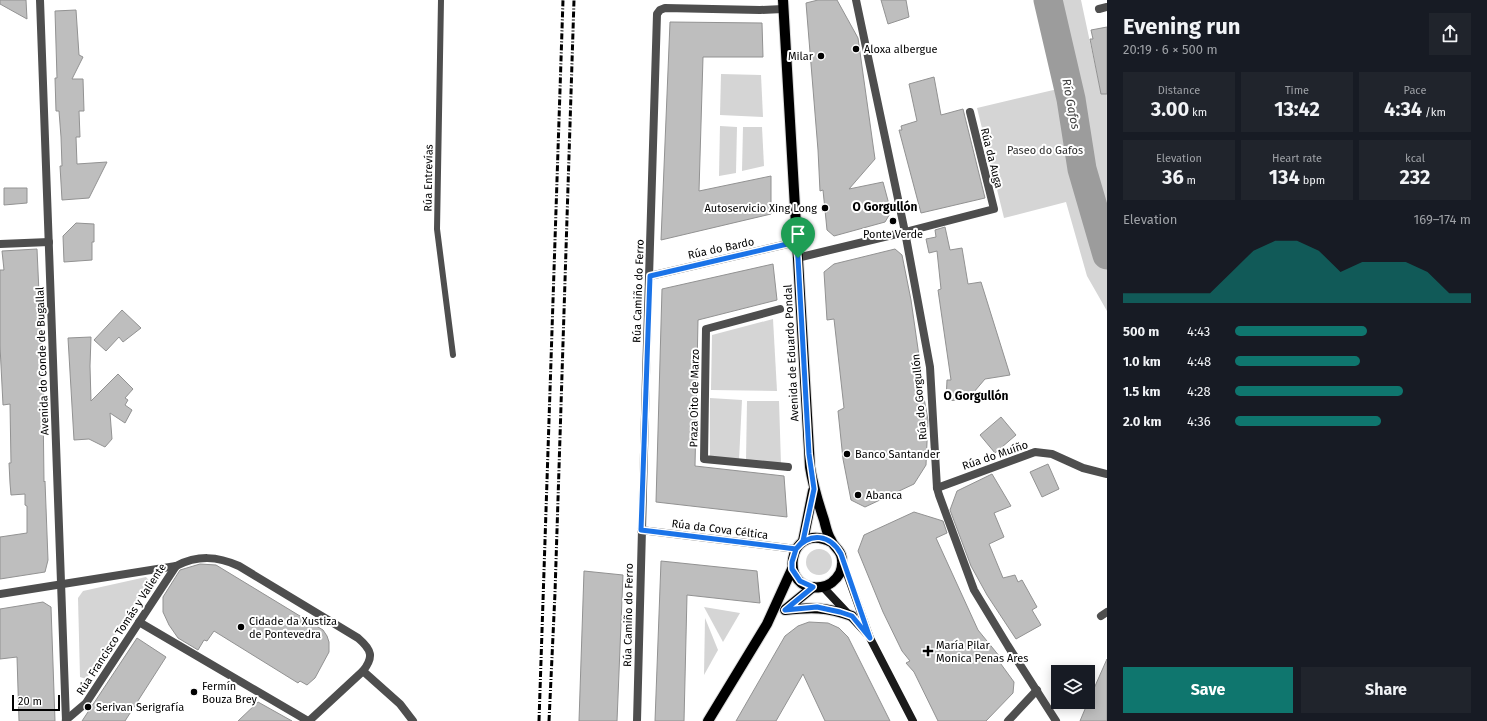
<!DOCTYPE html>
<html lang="en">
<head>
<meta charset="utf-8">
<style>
  body { margin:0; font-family:"Fira Sans",sans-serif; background:#20242c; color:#f1f3f6; height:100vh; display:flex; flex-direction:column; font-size:15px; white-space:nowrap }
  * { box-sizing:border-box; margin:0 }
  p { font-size:13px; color:#9ea1a6 }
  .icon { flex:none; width:22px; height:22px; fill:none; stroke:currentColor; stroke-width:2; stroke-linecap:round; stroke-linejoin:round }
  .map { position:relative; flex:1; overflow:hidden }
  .side { display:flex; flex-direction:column; background:#171b24; width:380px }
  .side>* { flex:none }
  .buttons { position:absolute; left:1051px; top:665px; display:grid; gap:8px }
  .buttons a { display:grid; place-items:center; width:44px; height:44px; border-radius:0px; background:#171b24; box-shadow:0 2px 10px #0003; font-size:20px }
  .scale { position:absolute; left:12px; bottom:10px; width:48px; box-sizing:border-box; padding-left:4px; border:2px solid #000; border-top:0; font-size:11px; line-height:14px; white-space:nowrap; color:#000; -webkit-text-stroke:3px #fff; paint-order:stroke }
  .pin { position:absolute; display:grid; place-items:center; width:34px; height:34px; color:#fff; margin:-41px -17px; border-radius:50% 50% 50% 0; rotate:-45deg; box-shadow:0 0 4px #0007 }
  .pin .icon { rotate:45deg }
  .round { display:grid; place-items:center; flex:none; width:42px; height:42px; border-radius:0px; background:#20242c }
  .overview { display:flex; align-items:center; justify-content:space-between; height:68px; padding:0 16px }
  h1 { font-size:22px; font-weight:700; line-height:30px }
  .stats { display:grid; grid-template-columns:repeat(3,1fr); gap:6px; height:68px; padding:4px 16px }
  .stats div { display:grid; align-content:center; border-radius:0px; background:#20242c; text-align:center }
  .stats b { font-size:20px; font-weight:700 }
  .stats small { font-size:11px; font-weight:400 }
  .stats p { font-size:11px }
  .chart { height:112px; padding:8px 16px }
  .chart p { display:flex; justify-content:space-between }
  .chart svg { width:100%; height:72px; margin-top:4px; fill:#0f766e; opacity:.7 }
  .button { display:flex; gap:8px; margin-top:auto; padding:8px 16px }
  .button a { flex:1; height:46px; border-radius:0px; background:#0f766e; color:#fff; font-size:16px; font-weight:700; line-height:46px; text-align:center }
  .button a+a { background:#20242c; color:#f1f3f6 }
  ul { padding:0 16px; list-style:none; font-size:13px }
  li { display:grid; grid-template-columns:64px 48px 1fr; align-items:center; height:30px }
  li i { height:10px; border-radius:5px; background:#0f766e }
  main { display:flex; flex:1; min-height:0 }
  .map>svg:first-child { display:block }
</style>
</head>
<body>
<main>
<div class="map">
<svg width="1107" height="721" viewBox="0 0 1107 721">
  <rect width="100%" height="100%" fill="#fff"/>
  <g fill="#d5d5d5">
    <path d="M1041 0H1081L1100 89 1107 88V311L1087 276 1066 202 1004 218 977 108 1062 88Z"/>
    <path d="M721 74 761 75 763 117 720 115Z"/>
    <path d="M720 126 737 127 736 173 719 176Z"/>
    <path d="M743 127H762L764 166 742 171Z"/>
    <path d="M773 319 777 391 711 390 712 335Z"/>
    <path d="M710 398 742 400 739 460 710 457Z"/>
    <path d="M747 401H779L781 464 746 461Z"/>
    <circle cx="819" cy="562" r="13"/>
    <path d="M146 577 151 583 86 679 80 677 78 598 83 591Z"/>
    <path d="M704 607 740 613 723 642Z"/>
    <path d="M705 618 718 650 704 675Z"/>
  </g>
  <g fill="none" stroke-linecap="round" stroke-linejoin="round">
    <path stroke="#9c9c9c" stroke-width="29" d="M1048 0 1071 99 1082 169 1107 255"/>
  </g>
  <g fill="#bebebe" stroke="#929292">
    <path d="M0 0H26L27 19 0 4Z"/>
    <path d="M818 0H837L858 38 875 159 849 189 883 182 891 212 885 222 834 236 827 230 823 190 820 191 818 150 806 3Z"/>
    <path d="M881 0H906L909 17 888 24Z"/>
    <path d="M76 10 79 55 83 57 72 79H83L84 111H79L80 137H76L77 164 107 162 89 198 62 200 60 166H62L61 137 59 111H56L55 78H57L55 11Z"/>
    <path d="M670 22 762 23 763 57H703L699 191 771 176V214L661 240Z"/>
    <path d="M1107 27V94H1101L1090 39H1093L1091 30Z"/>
    <path d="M934 77 941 115 963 109 985 198 921 213 899 130H902L901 126 917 121 909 84Z"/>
    <path d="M4 188H27V203L4 205Z"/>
    <path d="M76 223 94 224V242H92V260L64 262 63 236Z"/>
    <path d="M945 227 950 250 962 248 968 284 981 282 1010 375 985 379 968 399 946 401 947 380H951L938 290 941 289 937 251 929 253 926 239 936 237 935 230Z"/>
    <path d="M37 249 44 402 43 403 44 482 45 481 48 560 45 572 0 579V537L27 533V506L25 505V494L11 495 10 483 9 463H11L10 404 3 405 0 346V270H4L2 251Z"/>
    <path d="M895 249 902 255 911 300 921 370 919 371 928 420 926 465 914 484 865 507 851 500 843 459 838 411 844 408 834 319 827 320 824 272 834 264Z"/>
    <path d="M773 264 777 300 698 320 695 466 784 476 787 517 656 502 662 289Z"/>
    <path d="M122 310 141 328 123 342 119 337 106 351 94 340Z"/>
    <path d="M91 337 90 366 91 401 118 374 133 389 125 398 128 400 125 405 132 410 125 423 110 413 112 439 105 447 89 439 74 440 68 338Z"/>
    <path d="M1001 417 1016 435 995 453 980 435Z"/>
    <path d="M1048 464 1059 489 1042 497 1030 472Z"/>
    <path d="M992 474 1011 506 994 513 1004 537 989 544 1003 578 1015 575 1018 582 1022 580 1037 607 1032 610 1041 625 1016 639 987 595 971 566 950 510 957 491Z"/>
    <path d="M914 512 943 521 947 533 936 538 978 630 1000 657 998 660 1014 682 1013 693 986 721H938L914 672 906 663 910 661 902 651 883 612 858 551 864 535Z"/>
    <path d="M661 561 757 571 760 603 687 595 684 721H655Z"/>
    <path d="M200 564 216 565 323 630 327 636 329 642V652L315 678 307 685 300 681 298 683 214 631 207 641 204 640 198 650 178 638 169 625 163 612V597L180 570Z"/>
    <path d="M584 571 623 575 617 721H579Z"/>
    <path d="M43 602 51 607 55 721H19L17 657 0 659V609Z"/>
    <path d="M809 622 828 623 839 628 848 637 890 721H825L803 674 776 721H736L785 636 798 626Z"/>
    <path d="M137 638 166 657 125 721H82Z"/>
    <path d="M1107 659V721H1080L1088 702Z"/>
    <path d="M258 702 292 721H238Z"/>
  </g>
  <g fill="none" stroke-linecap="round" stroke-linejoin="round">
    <g stroke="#dbdbdb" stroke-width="12">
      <g id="primary">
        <path d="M783 0 810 467C813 486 818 502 824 520 826 527 827 534 831 540 833 546 839 549 841 555 843 561 842 568 840 573 836 580 829 586 821 587 778 594 786 520 831 542"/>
        <path d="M803 541 813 491"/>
        <path d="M786 609 813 587"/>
        <path d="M785 610C812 607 826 607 852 616"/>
        <path d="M708 721 767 624 792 569"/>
      </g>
    </g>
    <path stroke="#4e4e4e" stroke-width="6" d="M441 0 437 229 453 355"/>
    <g stroke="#4e4e4e" stroke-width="8">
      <path d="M856 0 905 232 930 367 937 488 939 495 974 590 1008 646 1056 721"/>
      <path d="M905 232 994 209 970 112"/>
      <path d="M780 309 706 329 704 459 788 467"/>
      <path d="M937 488 1035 452 1052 454 1083 468 1107 474"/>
      <path d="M139 622 308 721"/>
      <path d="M363 671 400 704 413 721"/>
      <path d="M1008 721 1037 690"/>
    </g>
    <g stroke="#4e4e4e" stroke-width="8">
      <path d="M1099 9 1107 7"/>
      <path d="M0 244 49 242"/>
      <path d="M797 258 905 232"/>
      <path d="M650 276 796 242"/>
      <path d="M641 530 796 549"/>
      <path d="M0 594 176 566"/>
      <path d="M1101 616 1107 612"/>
      <path d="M66 720 86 703 176 566C198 555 217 556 239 566L358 638C372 650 374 657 363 671L309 721"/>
      <path d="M637 721C642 485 650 250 657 14L660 10 665 8 760 10 783 9"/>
    </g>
    <path stroke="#4e4e4e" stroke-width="8" d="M40 0 66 721"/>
    <g stroke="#1b1b1b" stroke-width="8">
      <path d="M842 560 870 638 913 721"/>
      <path d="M823 587 866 633"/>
    </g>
    <use href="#primary" stroke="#000" stroke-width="10"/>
    <g stroke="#000" stroke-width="3" stroke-dasharray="6 2 1 2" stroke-linecap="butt">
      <path d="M539 721 563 0"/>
      <path d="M549 721 555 593 574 0"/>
    </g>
  </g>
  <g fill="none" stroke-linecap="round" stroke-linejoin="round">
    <g stroke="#fff" stroke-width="8">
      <path id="route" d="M798 258 809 454 814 489 803 541 796 549 792 562V569L800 581 813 587 785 610 817 607 840 612 852 616 870 638 841 554C830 534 810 532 796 549L641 530 650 276 796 242 798 258"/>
    </g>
    <use href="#route" stroke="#1a73e8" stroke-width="5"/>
  </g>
  <g fill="#000" stroke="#fff" stroke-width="1.5">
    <circle cx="856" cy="49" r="4"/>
    <circle cx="821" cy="56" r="4"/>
    <circle cx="825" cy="208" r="4"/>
    <circle cx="893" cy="221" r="4"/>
    <circle cx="847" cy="454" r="4"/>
    <circle cx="858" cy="495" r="4"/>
    <circle cx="241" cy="627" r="4"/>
    <path d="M926 645h4v4h4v4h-4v4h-4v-4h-4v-4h4z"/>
    <circle cx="194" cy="692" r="4"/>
    <circle cx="88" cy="707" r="4"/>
  </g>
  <g text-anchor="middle" stroke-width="4" stroke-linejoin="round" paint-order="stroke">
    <g font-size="11" fill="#000" stroke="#fff" text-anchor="start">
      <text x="864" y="53">Aloxa albergue</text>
      <text x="813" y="60" text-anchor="end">Milar</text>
      <text x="817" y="212" text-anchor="end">Autoservicio Xing Long</text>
      <text x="893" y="238" text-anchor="middle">Ponte Verde</text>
      <text x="855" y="458">Banco Santander</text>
      <text x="866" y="499">Abanca</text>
      <text x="249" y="625">Cidade da Xustiza<tspan x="249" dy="13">de Pontevedra</tspan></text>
      <text x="936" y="649">María Pilar<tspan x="936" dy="13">Monica Penas Ares</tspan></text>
      <text x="202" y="690">Fermín<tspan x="202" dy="13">Bouza Brey</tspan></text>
      <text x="96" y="711">Serivan Serigrafía</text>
    </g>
    <g font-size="11" fill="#2c2c2c" stroke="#fff">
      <text x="1045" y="154">Paseo do Gafos</text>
    </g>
    <g font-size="11" fill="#000" stroke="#fff">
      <text transform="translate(992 158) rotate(76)" y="4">Rúa da Auga</text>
      <text transform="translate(428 178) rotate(-89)" y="4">Rúa Entrevías</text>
      <text transform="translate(721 248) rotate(-12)" y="4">Rúa do Bardo</text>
      <text transform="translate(638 291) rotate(-88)" y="4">Rúa Camiño do Ferro</text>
      <text transform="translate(791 353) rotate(-93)" y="4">Avenida de Eduardo Pondal</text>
      <text transform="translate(42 361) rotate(-92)" y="4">Avenida do Conde de Bugallal</text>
      <text transform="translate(919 397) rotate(-95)" y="4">Rúa do Gorgullón</text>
      <text transform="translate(694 398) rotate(-89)" y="4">Praza Oito de Marzo</text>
      <text transform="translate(995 455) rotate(-19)" y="4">Rúa do Muíño</text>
      <text transform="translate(720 529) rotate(7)" y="4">Rúa da Cova Céltica</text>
      <text transform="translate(628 615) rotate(-89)" y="4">Rúa Camiño do Ferro</text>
      <text transform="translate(121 629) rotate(-57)" y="4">Rúa Francisco Tomás y Valiente</text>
    </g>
    <g font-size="12" font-style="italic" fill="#3d3d3d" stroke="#fff">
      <text transform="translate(1071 104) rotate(79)" y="4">Río Gafos</text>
    </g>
    <g font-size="12" font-weight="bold" fill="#000" stroke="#fff">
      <text x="885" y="211">O Gorgullón</text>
      <text x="976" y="400">O Gorgullón</text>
    </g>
  </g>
</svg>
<div class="buttons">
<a><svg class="icon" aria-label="layers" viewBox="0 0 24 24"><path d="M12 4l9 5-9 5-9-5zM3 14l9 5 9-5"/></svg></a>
</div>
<div class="scale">20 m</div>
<div class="pin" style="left:798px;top:258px;background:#1e9e55"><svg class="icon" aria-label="arrive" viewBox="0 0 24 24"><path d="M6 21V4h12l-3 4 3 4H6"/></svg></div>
</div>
<section class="side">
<div class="overview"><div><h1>Evening run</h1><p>20:19 · 6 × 500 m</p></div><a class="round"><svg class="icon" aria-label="share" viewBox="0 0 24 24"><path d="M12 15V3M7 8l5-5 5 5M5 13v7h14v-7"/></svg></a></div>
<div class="stats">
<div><p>Distance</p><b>3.00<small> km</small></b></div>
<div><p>Time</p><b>13:42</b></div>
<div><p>Pace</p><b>4:34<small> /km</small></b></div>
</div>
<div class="stats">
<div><p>Elevation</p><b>36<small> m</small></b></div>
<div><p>Heart rate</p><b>134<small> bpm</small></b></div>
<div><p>kcal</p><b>232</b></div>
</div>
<div class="chart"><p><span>Elevation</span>169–174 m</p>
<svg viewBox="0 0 160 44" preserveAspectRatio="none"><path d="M0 44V38L10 38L20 38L30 38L40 38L50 25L60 12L70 6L80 6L90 12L100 25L110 19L120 19L130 19L140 25L150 38L160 38V44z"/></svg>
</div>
<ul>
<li><b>500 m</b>4:43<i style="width:56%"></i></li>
<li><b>1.0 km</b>4:48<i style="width:53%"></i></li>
<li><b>1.5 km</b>4:28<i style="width:71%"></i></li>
<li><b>2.0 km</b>4:36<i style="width:62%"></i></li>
</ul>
<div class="button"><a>Save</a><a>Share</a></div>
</section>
</main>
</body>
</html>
